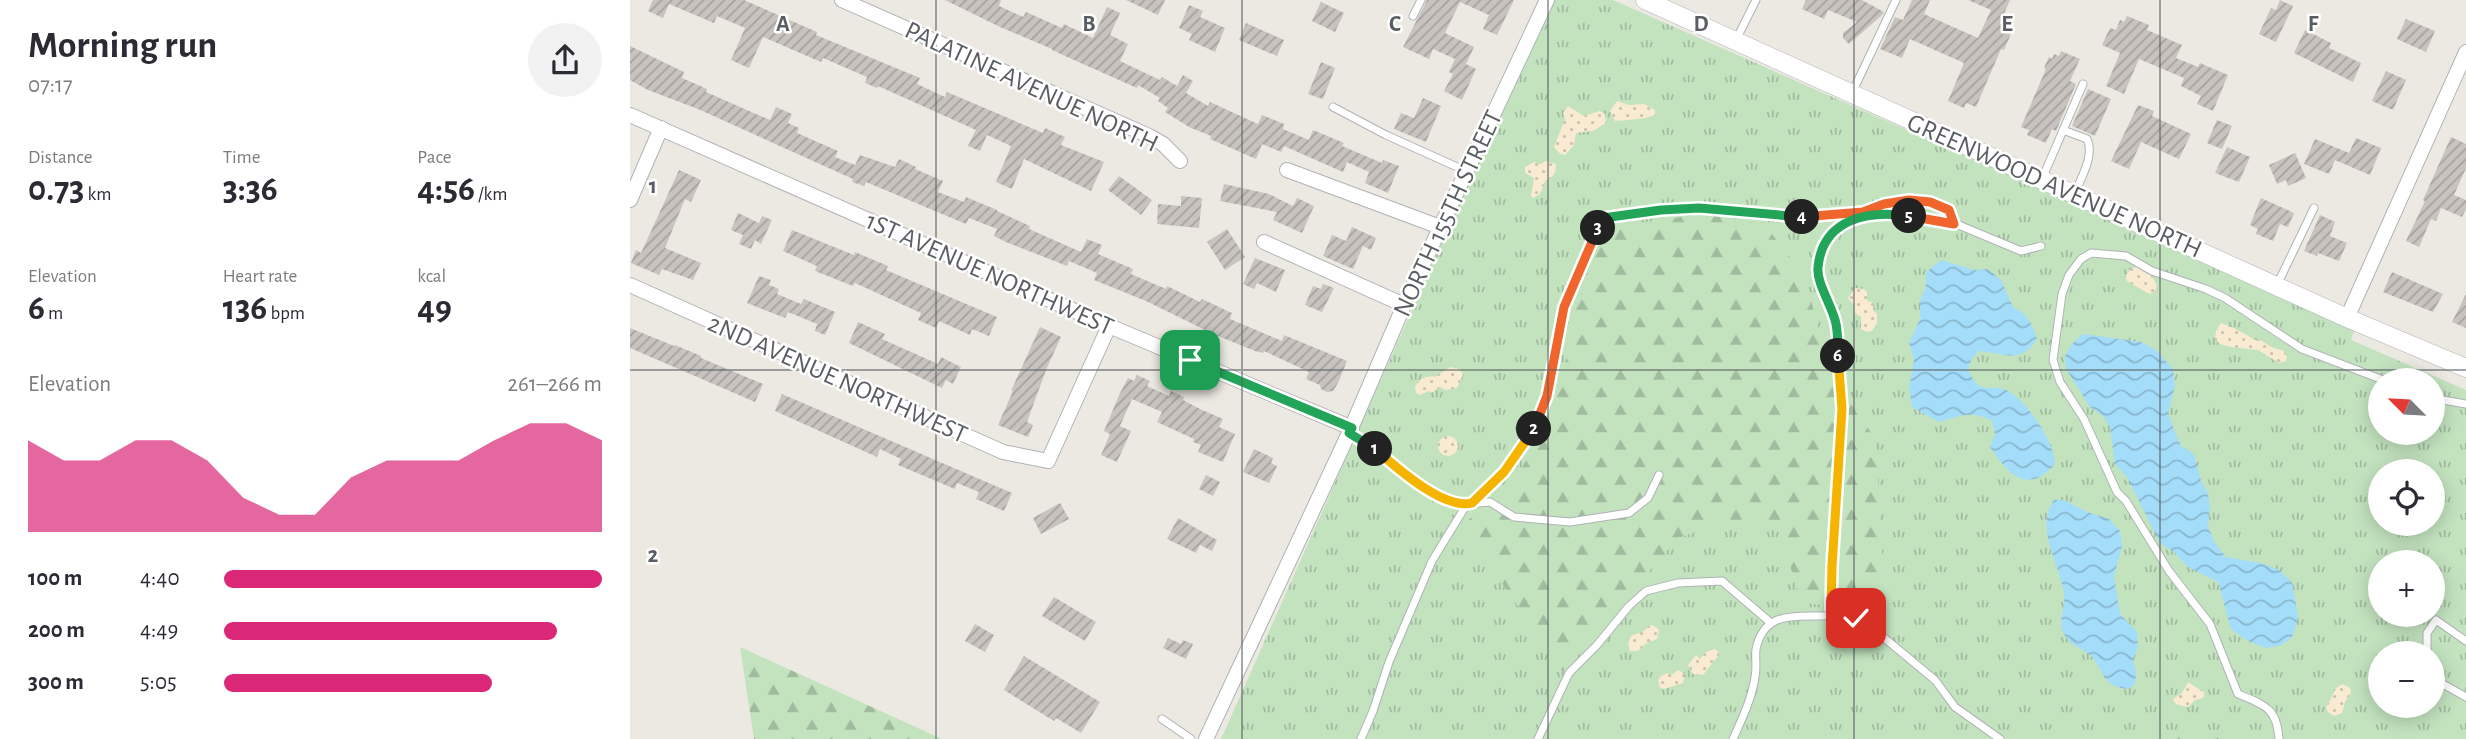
<!DOCTYPE html>
<html lang="en">
<head>
<meta charset="utf-8">
<style>
  body { margin:0; font-family:"Alegreya Sans",sans-serif; background:#f2f2f3; color:#2b2b33; height:100vh; display:flex; flex-direction:column; font-size:26px; white-space:nowrap }
  * { box-sizing:border-box; margin:0 }
  p { font-size:23px; color:#7c7c81 }
  .icon { flex:none; width:38px; height:38px; fill:none; stroke:currentColor; stroke-width:2; stroke-linecap:round; stroke-linejoin:round }
  .map { position:relative; flex:1; overflow:hidden }
  .drawer { display:flex; flex-direction:column; background:#fff; width:630px }
  .drawer>* { flex:none }
  .needle { width:46px; rotate:294deg }
  .tools { position:absolute; left:1738px; top:368px; display:grid; gap:14px }
  .tools a { display:grid; place-items:center; width:77px; height:77px; border-radius:50%; background:#fff; box-shadow:0 4px 18px #0003; font-size:35px }
  .pin { position:absolute; display:grid; place-items:center; width:60px; height:60px; color:#fff; margin:-30px; border-radius:14px; box-shadow:0 4px 10px #0006 }
  .km { position:absolute; width:35px; height:35px; margin:-18px; border-radius:50%; background:#222; color:#fff; font-size:19px; line-height:35px; text-align:center }
  .round { display:grid; place-items:center; flex:none; width:74px; height:74px; border-radius:37px; background:#f2f2f3 }
  .overview { display:flex; align-items:center; justify-content:space-between; height:119px; padding:0 28px }
  h1 { font-size:38px; font-weight:700; line-height:52px }
  .metrics { display:grid; grid-template-columns:repeat(3,1fr); gap:10px; height:119px; padding:7px 28px }
  .metrics div { display:grid; align-content:center }
  .metrics b { font-size:35px; font-weight:700 }
  .metrics small { font-size:19px; font-weight:400 }
  .metrics p { font-size:19px }
  .chart { height:196px; padding:14px 28px }
  .chart p { display:flex; justify-content:space-between }
  .chart svg { width:100%; height:126px; margin-top:7px; fill:#db2777; opacity:.7 }
  ul { padding:0 28px; list-style:none; font-size:23px }
  li { display:grid; grid-template-columns:112px 84px 1fr; align-items:center; height:52px }
  li i { height:18px; border-radius:9px; background:#db2777 }
  main { display:flex; flex:1; min-height:0 }
  .map>svg:first-child { display:block }
</style>
</head>
<body>
<main>
<section class="drawer">
<div class="overview"><div><h1>Morning run</h1><p>07:17</p></div><a class="round"><svg class="icon" aria-label="share" viewBox="0 0 24 24"><path d="M12 15V3M7 8l5-5 5 5M5 13v7h14v-7"/></svg></a></div>
<div class="metrics">
<div><p>Distance</p><b>0.73<small> km</small></b></div>
<div><p>Time</p><b>3:36</b></div>
<div><p>Pace</p><b>4:56<small> /km</small></b></div>
</div>
<div class="metrics">
<div><p>Elevation</p><b>6<small> m</small></b></div>
<div><p>Heart rate</p><b>136<small> bpm</small></b></div>
<div><p>kcal</p><b>49</b></div>
</div>
<div class="chart"><p><span>Elevation</span>261–266 m</p>
<svg viewBox="0 0 160 44" preserveAspectRatio="none"><path d="M0 44V12L10 19L20 19L30 12L40 12L50 19L60 32L70 38L80 38L90 25L100 19L110 19L120 19L130 12L140 6L150 6L160 12V44z"/></svg>
</div>
<ul>
<li><b>100 m</b>4:40<i style="width:100%"></i></li>
<li><b>200 m</b>4:49<i style="width:88%"></i></li>
<li><b>300 m</b>5:05<i style="width:71%"></i></li>
</ul>
</section>
<div class="map">
<svg width="1836" height="739" viewBox="0 0 1836 739">
  <defs>
    <pattern id="grass-tufts" width="24" height="20" patternUnits="userSpaceOnUse" patternTransform="scale(1.75)"><rect width="24" height="20" fill="#c3e3bf"/><path d="M3 7l-1-3M5 7V3M7 7l1-3M15 17l-1-3M17 17v-4M19 17l1-3" fill="none" stroke="#a1bb9f"/></pattern>
    <pattern id="forest-firs" width="22" height="20" patternUnits="userSpaceOnUse" patternTransform="scale(1.75)"><rect width="22" height="20" fill="#c3e3bf"/><path d="M5 1l3.5 6h-7zM16 11l3.5 6h-7z" fill="#a1bb9f"/></pattern>
    <pattern id="sand-dots" width="8" height="8" patternUnits="userSpaceOnUse" patternTransform="scale(1.75)"><rect width="8" height="8" fill="#f8ebd1"/><path d="M2 2h.1M6 6h.1" fill="none" stroke="#ccc2ad" stroke-width="1.8" stroke-linecap="round"/></pattern>
    <pattern id="water-waves" width="16" height="10" patternUnits="userSpaceOnUse" patternTransform="scale(1.75)"><rect width="16" height="10" fill="#a4ddfa"/><path d="M0 5q4-4 8 0t8 0" fill="none" stroke="#89b6ce"/></pattern>
    <pattern id="building-hatch" width="6" height="6" patternUnits="userSpaceOnUse" patternTransform="scale(1.75)"><rect width="6" height="6" fill="#c8c3bf"/><path d="M-1 1l2-2M0 6l6-6M5 7l2-2" fill="none" stroke="#a5a29f"/></pattern>
  </defs>
  <rect width="100%" height="100%" fill="#ece9e2"/>
  <path fill="url(#grass-tufts)" fill-rule="evenodd" d="M920 0H983L1725 328 1721 340 1836 390V739H591ZM1750 380H1802V432H1750ZM1750 471H1802V523H1750ZM1750 562H1802V614H1750ZM1750 653H1802V705H1750Z"/>
  <g fill="url(#forest-firs)">
    <path d="M1077 213 1135 225 1176 278 1197 368 1246 440 1255 610 1172 603 1149 531 1098 521 1048 538 933 672 832 525 880 486 916 430 937 356 947 295 975 233 1017 222Z"/>
    <path d="M110 647 312 739H124Z"/>
    <path d="M1554 727 1591 739H1541Z"/>
  </g>
  <g fill="url(#sand-dots)">
    <path d="M987 101 999 105 1014 104 1025 110V115C1019 119 994 120 985 121L980 111Z"/>
    <path d="M938 106 954 116 970 111 975 114 976 123 963 131 946 133 944 145 935 155 930 154 924 147 935 119 933 113Z"/>
    <path d="M916 161 926 164C926 174 923 177 915 181L910 194 903 198 901 196 904 178 895 173V167L904 162 910 164Z"/>
    <path d="M1506 267 1522 276 1527 286 1525 292 1519 294 1497 281 1495 277 1500 269Z"/>
    <path d="M1225 288 1234 289 1237 292V301L1244 303 1243 310 1247 314V323L1242 331 1237 332 1231 329V317L1225 313 1224 305 1218 298Z"/>
    <path d="M1591 323C1600 326 1617 334 1624 340L1629 339 1641 347 1654 351 1657 357 1656 361 1649 363 1628 350 1601 347 1590 344 1585 339 1586 331Z"/>
    <path d="M820 367 830 369 833 375 827 388 816 390 810 387 801 393 799 391 790 395 786 393 785 388C787 380 796 375 805 377Z"/>
    <circle cx="818" cy="446" r="10"/>
    <path d="M1020 625 1024 626 1029 630 1027 639 1015 644 1008 651H1000L998 643 1001 636 1014 631Z"/>
    <path d="M1084 649 1088 651 1089 655 1073 675 1063 674 1058 665 1066 655 1070 659 1076 652Z"/>
    <path d="M1048 670 1055 674 1053 683 1034 689 1030 688 1028 680 1031 676 1037 673 1041 675Z"/>
    <path d="M1558 682 1575 693 1573 698 1565 700 1558 707 1545 704 1543 699 1552 693Z"/>
    <path d="M1712 684 1720 688 1721 693 1715 702 1712 713 1704 716 1698 712 1696 708 1706 688Z"/>
  </g>
  <g fill="url(#water-waves)">
    <path d="M1311 260 1344 270 1358 269 1371 280 1383 307 1395 315 1403 327 1407 339C1390 365 1374 353 1349 351L1341 360 1338 370C1353 400 1360 381 1378 391 1398 402 1425 443 1425 464 1397 496 1378 474 1360 447L1365 434 1362 421C1341 410 1331 416 1309 422L1282 407 1279 388 1284 359 1279 343 1290 319V300L1296 287V272Z"/>
    <path d="M1453 334 1511 342 1526 350 1543 369 1545 386 1538 413 1544 430 1551 446 1564 454 1571 481 1578 493 1580 507 1578 527 1585 543 1596 557 1634 564 1649 570 1662 582 1668 617 1663 636 1652 645 1636 648 1620 642 1601 629 1588 582 1558 567 1544 552 1530 543 1497 477 1485 464 1480 427 1473 416 1460 407 1436 369 1435 356 1442 344Z"/>
    <path d="M1424 500H1434L1457 512 1479 519 1490 531 1492 546 1484 576 1490 614 1507 632 1508 647 1503 660 1506 671 1505 684 1498 689C1467 686 1476 665 1456 652 1449 647 1441 645 1435 636 1426 624 1436 608 1434 594 1430 564 1404 528 1424 500Z"/>
  </g>
  <g fill="url(#building-hatch)">
    <path d="M23 0H114L187 32 186 35 290 78 287 84 315 97 317 92 413 133 415 128 435 137 431 145 474 162 461 191 394 159 382 189 366 182 381 146 357 135 350 151 338 146 346 130 248 86 247 88 235 83 237 77 193 58 191 62 133 37 119 68 101 60 115 28 87 16 84 23 39 4 33 18 18 11Z"/>
    <path d="M315 0H371L369 6 393 17 396 12 432 28 434 24 463 38 477 7 490 13 480 35 498 44 490 61 530 80 532 77 547 86 553 75 563 81 556 93 578 106 580 102 628 124 632 115 654 124 653 129 679 140 683 130 714 143 712 146 752 163 753 160 769 166 758 193 735 183 739 172 717 162 713 172 654 146 651 152 632 144 626 159 580 139 581 136 559 127 535 112 538 108 528 101 530 98 508 85 507 88 435 56 422 50V49L370 27Z"/>
    <path d="M496 0H535L528 15Z"/>
    <path d="M797 0H884L867 35 853 29 859 15 830 2 815 33 844 47 836 64 846 69 832 100 814 91 823 74 819 72 825 59 803 49 799 59 773 47Z"/>
    <path d="M1176 0H1232L1254 12 1251 16 1219 44 1213 38V33L1227 22 1198 10 1194 19 1172 9Z"/>
    <path d="M1282 0H1300L1294 14 1348 38 1361 10 1338 0H1380L1370 23 1381 30 1380 36 1374 50 1371 49 1346 107 1336 103 1334 108 1318 101 1334 63 1280 39 1272 58 1250 49 1265 17 1273 20Z"/>
    <path d="M1650 0 1663 6 1646 42 1629 34 1641 8 1646 10Z"/>
    <path d="M691 2 714 13 705 32 682 21Z"/>
    <path d="M559 5 573 11 570 17 595 28 585 52 559 40 562 34 549 28Z"/>
    <path d="M1497 16 1519 25 1517 30 1552 45 1546 58 1568 67 1570 63 1598 75 1583 111 1567 104 1571 96 1551 86 1554 78 1509 59 1494 94 1476 86 1490 53 1472 45 1480 28 1486 30 1490 20 1494 22Z"/>
    <path d="M1776 19 1805 31 1796 52 1767 39Z"/>
    <path d="M616 23 654 40 647 56 609 40Z"/>
    <path d="M1675 30 1701 43 1699 48 1731 63 1723 82 1664 53Z"/>
    <path d="M0 46 54 72 52 78 77 89 76 92 140 120 146 107 162 114 158 123 169 128 167 133 208 151 205 157 225 165 230 155 265 167 269 159 286 167 285 169 313 181 308 192 334 202 336 197 367 210V211L400 226 399 229 451 252 457 239 472 245 468 254 503 269 501 274 536 289 537 286 570 302 572 299 602 313 600 319 652 341 654 335 717 361 708 383 703 391 697 392 691 389 690 385 676 379 679 372 634 351 633 353 625 351 583 334 516 301 464 280 467 273 439 261 437 266 376 242 364 236 367 229 339 218 336 224 236 182 234 186 222 182 223 179 68 109 18 90 0 80Z"/>
    <path d="M1431 51 1450 59 1440 81 1446 84 1426 131 1422 129 1416 143 1397 135 1399 130 1391 127 1416 69 1414 68 1419 57 1422 59 1424 54 1429 56Z"/>
    <path d="M691 62 705 68 693 99 678 94Z"/>
    <path d="M1756 71 1776 80 1763 110 1742 101Z"/>
    <path d="M1458 89 1481 99 1465 136 1442 126Z"/>
    <path d="M793 98 811 106 796 142 764 129 771 113 784 118Z"/>
    <path d="M1508 105 1524 111 1522 116 1561 134 1549 159 1511 142 1499 169 1481 161Z"/>
    <path d="M1587 120 1602 126 1592 149 1577 143Z"/>
    <path d="M1821 137 1836 144V168L1824 195 1836 200V209L1832 217 1811 208 1806 221 1801 219 1789 247 1776 241 1795 201 1793 200Z"/>
    <path d="M1726 138 1751 148 1740 175 1705 160 1699 174 1674 164 1685 139 1719 153Z"/>
    <path d="M1597 147 1620 157 1609 182 1585 173Z"/>
    <path d="M1665 153 1676 178 1658 186 1656 180 1647 184 1639 165Z"/>
    <path d="M49 170 71 180 61 202 55 199 35 248 71 263 63 280 32 269 29 275 1 263 6 250 11 253Z"/>
    <path d="M489 176 522 200 511 215 478 190Z"/>
    <path d="M594 184 639 194 663 206 667 198 684 206 672 233 643 220 647 212 590 201Z"/>
    <path d="M551 196 572 198 569 228 527 224 528 204 551 206Z"/>
    <path d="M1631 198 1664 213 1658 227 1650 224 1643 241 1626 234 1628 229 1620 225Z"/>
    <path d="M108 213 129 223 132 216 142 220 131 244 125 240 121 249 109 244 113 235 101 230Z"/>
    <path d="M1690 215 1705 222 1700 236 1717 243 1709 261 1688 253 1687 256 1674 251Z"/>
    <path d="M722 227 746 238 741 250 733 246 723 269 693 256 702 235 716 241Z"/>
    <path d="M597 229 615 257 595 270 577 242Z"/>
    <path d="M162 230 224 255 225 252 258 266 256 270 367 317 359 336 342 329 340 335 309 321 306 328 288 320 291 313 225 283 223 286 185 271 187 266 153 251Z"/>
    <path d="M625 258 655 270 646 292 627 283 624 289 613 284Z"/>
    <path d="M1762 272 1813 294 1803 312 1753 292Z"/>
    <path d="M129 276 141 280 139 285 149 289 147 294 171 304 174 299 205 312 195 335 185 331 187 324 158 312 155 318 117 303Z"/>
    <path d="M693 284 704 288 692 312 675 305 683 286 691 289Z"/>
    <path d="M1836 294V328L1822 322Z"/>
    <path d="M228 322 255 334 252 339 308 364 311 357 331 367 323 384 316 380 312 388 219 343Z"/>
    <path d="M410 327 431 337 416 370 397 422 403 425 398 437 368 425 383 391H381Z"/>
    <path d="M0 328 44 346 45 345 71 356V358L133 384 125 402 0 348Z"/>
    <path d="M507 375 520 381 517 386 539 396 541 391 554 397 553 400 570 409 593 419 589 427 605 434 593 462 568 452 571 445 563 442 564 439 527 422 532 412 502 399 490 426 501 431 487 462 471 455 480 434 474 431 490 393 498 378 504 381Z"/>
    <path d="M152 394 382 493 374 511 346 499 349 492 327 483 325 489 268 465 271 459 250 449 247 457 145 411Z"/>
    <path d="M624 449 643 458 641 463 647 466 639 483 613 472Z"/>
    <path d="M576 475 590 482 583 496 569 489Z"/>
    <path d="M430 503 439 519 411 534 403 518Z"/>
    <path d="M548 518 587 540 582 551 570 545 566 553 537 539Z"/>
    <path d="M424 597 466 622 455 641 412 616Z"/>
    <path d="M345 624 364 635 355 652 335 641Z"/>
    <path d="M538 638 551 644 553 640 563 644 556 659 533 648Z"/>
    <path d="M394 656 470 702 451 733 426 718 424 721 374 690Z"/>
  </g>
  <g fill="none" stroke-linecap="round" stroke-linejoin="round">
    <g stroke="#afb3b6" stroke-width="9">
      <g id="service">
        <path d="M783 16 791 0"/>
        <path d="M1106 40 1126 0"/>
        <path d="M1222 93 1266 0"/>
        <path d="M703 107 756 135 836 171"/>
        <path d="M1433 130 1457 139C1465 155 1451 178 1445 193"/>
        <path d="M1412 179 1453 84"/>
        <path d="M1647 285 1684 208"/>
        <path d="M1802 398 1836 404"/>
        <path d="M719 433 744 448 781 480 811 497 837 504 860 502 884 517 940 522 999 513 1018 498 1029 475"/>
        <path d="M842 503 874 472 902 435 917 396 934 307 973 218 991 214 1069 208 1162 217 1202 216 1233 212 1254 204 1279 199 1300 203 1319 210 1324 224"/>
        <path d="M1225 618 1201 608 1203 519 1212 409 1206 323 1187 269 1196 242 1210 225 1237 215 1256 212 1319 221 1391 251 1411 246"/>
        <path d="M1797 653V633L1806 620 1836 641"/>
        <path d="M1802 678 1836 697"/>
        <path d="M532 719 561 739"/>
        <path d="M731 739 743 711 759 662 802 561 837 504"/>
        <path d="M908 739 939 673 967 645 999 606 1016 591 1048 583 1092 581 1141 623"/>
        <path d="M1103 739C1112 719 1122 698 1125 677 1127 668 1125 658 1126 649 1133 618 1153 616 1180 616 1198 616 1218 614 1235 622L1305 680 1325 707 1370 739"/>
        <path d="M1649 739C1647 708 1635 705 1608 694L1580 624 1539 571 1496 501 1487 492 1454 419 1430 382 1423 360 1432 294 1439 275 1451 259 1461 253 1496 256 1522 271 1576 289 1595 298 1672 349 1753 380"/>
      </g>
    </g>
    <g stroke="#afb3b6" stroke-width="16">
      <g id="minor">
        <path d="M212 0 519 136 533 144 550 161"/>
        <path d="M0 115 479 326 722 428"/>
        <path d="M657 170 810 227"/>
        <path d="M0 200 31 128"/>
        <path d="M634 242 774 305"/>
        <path d="M0 285 373 452 418 461 479 326"/>
        <path d="M1717 318 1836 52"/>
        <path d="M576 739 719 433 778 296 917 0"/>
      </g>
    </g>
    <g stroke="#afb3b6" stroke-width="19">
      <path id="tertiary" d="M1015 0 1717 318 1836 368"/>
    </g>
    <use href="#service" stroke="#fff" stroke-width="7"/>
    <use href="#minor" stroke="#fff" stroke-width="14"/>
    <use href="#tertiary" stroke="#fff" stroke-width="18"/>
  </g>
  <g fill="none" stroke-linecap="round" stroke-linejoin="round">
    <g stroke="#fff" stroke-width="14">
      <path id="split-1" d="M560 360 722 428 719 433 745 449"/>
    </g>
    <g stroke="#fff" stroke-width="14">
      <path id="split-2" d="M745 449C766 467 813 510 842 503L874 472 904 429"/>
    </g>
    <g stroke="#fff" stroke-width="14">
      <path id="split-3" d="M904 429 917 396 934 307 968 228"/>
    </g>
    <g stroke="#fff" stroke-width="14">
      <path id="split-4" d="M968 228 973 218 1031 210 1069 208 1172 217"/>
    </g>
    <g stroke="#fff" stroke-width="14">
      <path id="split-5" d="M1172 217 1233 212 1254 204 1279 200 1300 202 1319 210 1324 224 1279 216"/>
    </g>
    <g stroke="#fff" stroke-width="14">
      <path id="split-6" d="M1208 356C1208 345 1208 334 1206 324 1203 307 1186 283 1188 267 1193 218 1239 210 1279 216"/>
    </g>
    <g stroke="#fff" stroke-width="14">
      <path id="split-7" d="M1202 567 1212 409 1208 356"/>
    </g>
    <g stroke="#fff" stroke-width="14">
      <path id="split-8" d="M1202 567 1201 608 1226 618"/>
    </g>
    <use href="#split-1" stroke="#22a559" stroke-width="9"/>
    <use href="#split-2" stroke="#f5b400" stroke-width="9"/>
    <use href="#split-3" stroke="#f0652b" stroke-width="9"/>
    <use href="#split-4" stroke="#22a559" stroke-width="9"/>
    <use href="#split-5" stroke="#f0652b" stroke-width="9"/>
    <use href="#split-6" stroke="#22a559" stroke-width="9"/>
    <use href="#split-7" stroke="#f5b400" stroke-width="9"/>
    <use href="#split-8" stroke="#f5b400" stroke-width="9"/>
  </g>
  <path fill="none" stroke="#5a5e62" stroke-width="2" stroke-opacity="0.55" d="M306 0V739M612 0V739M918 0V739M1224 0V739M1530 0V739M0 370H1836"/>
  <g text-anchor="middle" stroke-width="5" stroke-linejoin="round" paint-order="stroke">
    <g font-size="26" fill="#5a5e62" stroke="#fff">
      <text transform="translate(402 86) rotate(25)" y="9">PALATINE AVENUE NORTH</text>
      <text transform="translate(1425 185) rotate(24)" y="9">GREENWOOD AVENUE NORTH</text>
      <text transform="translate(817 213) rotate(-65)" y="9">NORTH 155TH STREET</text>
      <text transform="translate(360 273) rotate(24)" y="9">1ST AVENUE NORTHWEST</text>
      <text transform="translate(208 378) rotate(24)" y="9">2ND AVENUE NORTHWEST</text>
    </g>
  </g>
  <g font-size="23" text-anchor="middle" font-weight="bold" fill="#5a5e62" stroke="#fff" stroke-width="5" stroke-linejoin="round" paint-order="stroke">
    <text x="153" y="31">A</text>
    <text x="459" y="31">B</text>
    <text x="765" y="31">C</text>
    <text x="1071" y="31">D</text>
    <text x="1377" y="31">E</text>
    <text x="1683" y="31">F</text>
    <text x="23" y="193">1</text>
    <text x="23" y="562">2</text>
  </g>
</svg>
<div class="tools">
<a><svg class="needle" viewBox="-14 -14 28 28"><path d="M0-13l5 13h-10z" fill="#e53935"/><path d="M0 13l5-13h-10z" fill="#7c7c81"/></svg></a>
<a><svg class="icon" aria-label="locate" viewBox="0 0 24 24"><circle cx="12" cy="12" r="6"/><path d="M12 2v4M12 18v4M2 12h4M18 12h4"/></svg></a>
<a>+</a>
<a>−</a>
</div>
<div class="pin" style="left:560px;top:360px;background:#1e9e55"><svg class="icon" aria-label="arrive" viewBox="0 0 24 24"><path d="M6 21V4h12l-3 4 3 4H6"/></svg></div>
<div class="pin" style="left:1226px;top:618px;background:#d93025"><svg class="icon" aria-label="check" viewBox="0 0 24 24"><path d="M5 12l5 5 9-10"/></svg></div>
<b class="km" style="left:745px;top:449px">1</b>
<b class="km" style="left:904px;top:429px">2</b>
<b class="km" style="left:968px;top:228px">3</b>
<b class="km" style="left:1172px;top:217px">4</b>
<b class="km" style="left:1279px;top:216px">5</b>
<b class="km" style="left:1208px;top:356px">6</b>
</div>
</main>
</body>
</html>
